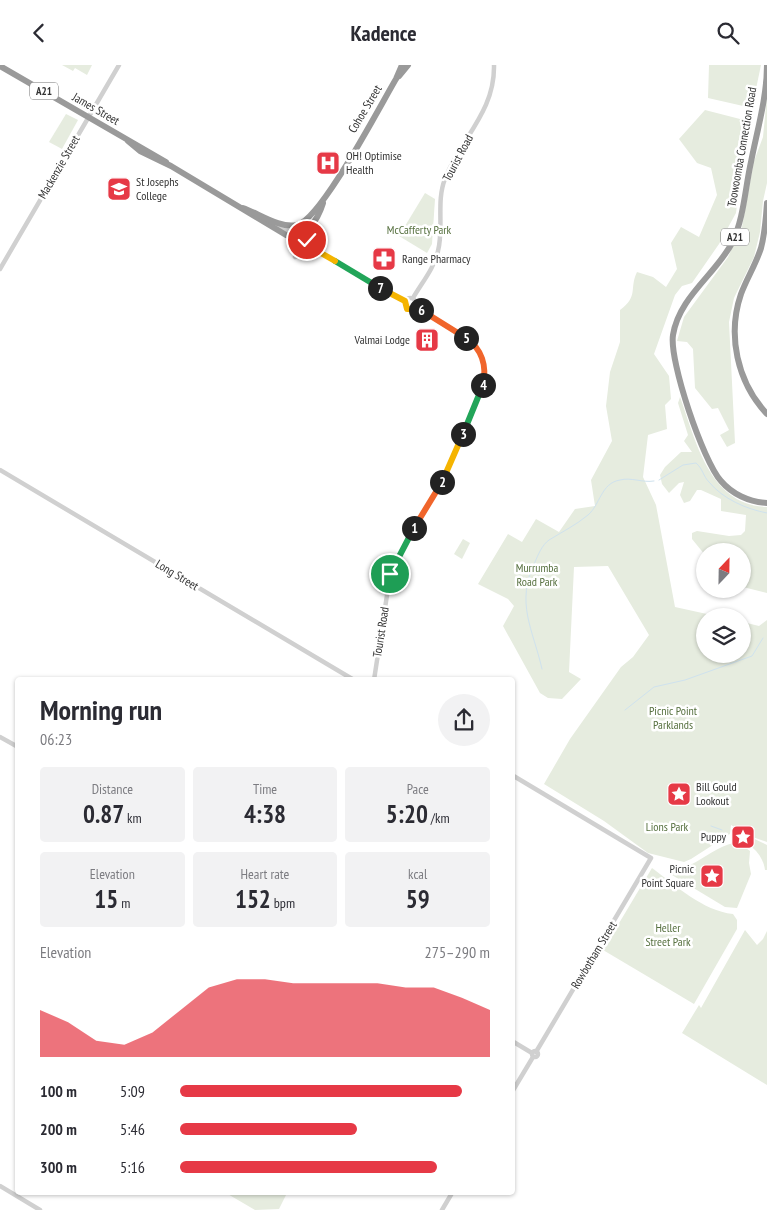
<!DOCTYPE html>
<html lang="en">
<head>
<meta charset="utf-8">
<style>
  body { margin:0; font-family:"PT Sans Narrow",sans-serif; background:#f2f2f3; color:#2b2b33; height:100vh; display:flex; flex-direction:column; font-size:19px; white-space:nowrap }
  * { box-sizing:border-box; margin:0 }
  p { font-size:16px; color:#7c7c81 }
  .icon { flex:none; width:28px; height:28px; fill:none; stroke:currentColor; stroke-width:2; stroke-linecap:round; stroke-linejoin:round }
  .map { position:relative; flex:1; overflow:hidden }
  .details { position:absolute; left:15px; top:612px; width:500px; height:518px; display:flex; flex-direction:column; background:#fff; border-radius:5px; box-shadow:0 1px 4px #0004 }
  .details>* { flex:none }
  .needle { width:32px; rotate:22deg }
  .controls { position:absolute; left:696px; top:478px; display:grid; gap:10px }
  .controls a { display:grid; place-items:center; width:55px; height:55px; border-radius:50%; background:#fff; box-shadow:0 1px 4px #0004; font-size:25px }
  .pin { position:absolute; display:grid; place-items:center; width:42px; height:42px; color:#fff; margin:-21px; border:2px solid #fff; border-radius:50%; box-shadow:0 1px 5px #0007 }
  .km { position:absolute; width:25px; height:25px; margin:-12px; border-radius:50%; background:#222; color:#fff; font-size:14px; line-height:25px; text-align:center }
  .round { display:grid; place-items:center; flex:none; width:52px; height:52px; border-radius:26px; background:#f2f2f3 }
  .summary { display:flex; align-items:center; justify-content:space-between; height:85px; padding:0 25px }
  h1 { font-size:28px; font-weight:800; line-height:38px }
  .stats { display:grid; grid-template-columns:repeat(3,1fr); gap:8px; height:85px; padding:5px 25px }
  .stats div { display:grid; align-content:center; border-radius:5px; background:#f2f2f3; text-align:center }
  .stats b { font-size:25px; font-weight:800 }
  .stats small { font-size:14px; font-weight:400 }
  .stats p { font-size:14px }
  .chart { height:140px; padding:10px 25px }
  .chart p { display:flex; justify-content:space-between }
  .chart svg { width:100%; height:90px; margin-top:5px; fill:#e63946; opacity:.7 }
  ul { padding:0 25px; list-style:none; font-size:16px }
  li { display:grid; grid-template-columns:80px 60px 1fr; align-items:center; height:38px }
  li i { height:12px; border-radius:6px; background:#e63946 }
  header { display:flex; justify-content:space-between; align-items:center; height:65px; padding:0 25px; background:#fff; font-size:22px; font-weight:800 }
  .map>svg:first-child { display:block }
</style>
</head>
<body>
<header><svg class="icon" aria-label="back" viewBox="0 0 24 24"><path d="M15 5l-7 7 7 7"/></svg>Kadence<svg class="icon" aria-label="search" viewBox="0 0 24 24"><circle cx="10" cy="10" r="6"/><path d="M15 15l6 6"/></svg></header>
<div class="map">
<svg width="767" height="1145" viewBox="0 0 767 1145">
  <rect width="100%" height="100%" fill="#fff"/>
  <g fill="#e6ecdf">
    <path d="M62 0H92L87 10 75 3 73 6Z"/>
    <path d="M709 0H761L752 43 708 33Z"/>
    <path d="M767 31V118L763 136 760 167 754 192 734 233 729 257 735 378 727 382 720 370 729 365 718 343 712 344 695 323 693 284 687 277 677 276 684 252 728 192 742 162 754 96 763 72Z"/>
    <path d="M705 45 740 54 748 51 736 148 719 179 692 218 682 221 675 230 654 289 669 311 671 334 665 340 667 364 648 370 643 412 656 440 675 542 716 551H705V589H742L743 557 759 561 767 555V777L744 769 767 780V805H765C763 789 749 775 732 775L736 763 731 760 730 769 691 794 684 797 648 788 604 756 544 719 570 674 621 602 633 592 649 570 608 501 574 502 569 607 581 614 562 634 548 633 540 628 503 561 514 541 508 534 478 519 508 469 522 477 536 454 559 467 575 444 595 441 591 415 612 376 606 341 610 307 620 277V245C639 231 629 223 637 207L653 212 666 222 677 204 671 178 681 162 699 172 717 130 711 103 697 98 679 74Z"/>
    <path d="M66 49 78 55 62 84 49 77Z"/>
    <path d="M425 128 435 134 432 179 427 188 399 171Z"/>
    <path d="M680 332C696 376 709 440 767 442V528L743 522 742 486H705V490L692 474V468L697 466 729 471 741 470 745 466 746 450 721 446V434L701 425H697L690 436 684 438 680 430 684 417 679 418 669 428 662 419 660 410 665 402 681 387H692L684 376 688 370 678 338Z"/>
    <path d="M463 474 470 478 462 494 454 489Z"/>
    <path d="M734 778 740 779 750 786 749 798 751 809 737 843 725 842 672 810V805C677 800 684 802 690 800 705 793 718 781 734 778Z"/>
    <path d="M652 803C675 820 703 846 733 849L737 855V864L694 939 603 885Z"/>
    <path d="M745 865 757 880 763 874 767 866V1020L682 968 699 940 701 943Z"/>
    <path d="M226 1128H287L279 1144 255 1145Z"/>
  </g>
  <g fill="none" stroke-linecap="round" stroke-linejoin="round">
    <g stroke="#cfe2ee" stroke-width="1">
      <path d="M659 415 683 400 696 398C703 404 703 411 709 417 723 434 746 444 767 448"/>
      <path d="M542 604C533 564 515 538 535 497 538 490 542 480 549 475 562 467 576 460 588 450 600 440 601 418 620 415 631 412 643 418 654 416"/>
      <path d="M625 645 654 622 685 615 752 591 763 573"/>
      <path d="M711 761 722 765"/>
    </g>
    <g stroke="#d0d0d0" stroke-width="4.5">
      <path d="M305 156 300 174 305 181 315 185"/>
      <path d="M273 158 286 165 303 169 315 185 405 236"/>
      <path d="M295 192 307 183"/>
      <path d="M0 204 119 0"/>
      <circle cx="410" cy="239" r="6"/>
      <path d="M413 233C421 219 435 202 438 186 444 163 436 136 445 114 461 73 495 47 494 0"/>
      <path d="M0 405 354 615"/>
      <path d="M374 615 391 504 442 417 484 313C484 302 483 292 477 283 468 271 430 250 416 241"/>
      <path d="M0 672 18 682"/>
      <path d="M512 710 651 793 536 987"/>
      <path d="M512 976 532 988"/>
      <circle cx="535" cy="989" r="3"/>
      <path d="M512 1027 533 992"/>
      <path d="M0 1121 40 1145"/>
      <path d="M442 1145 452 1128"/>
    </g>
    <g stroke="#9a9a9a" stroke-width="6">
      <path d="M767 0C767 32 757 66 751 97 745 124 744 153 732 178 715 210 679 232 673 270 669 296 703 396 721 416 732 429 749 437 767 438"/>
      <path d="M0 1 166 97"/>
      <path d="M399 11 408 0"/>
      <path d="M128 76 140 86 171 101 286 170C306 175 318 154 323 138"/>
      <path d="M767 138C766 153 765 168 761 183 756 199 747 213 741 229 727 270 737 317 767 349"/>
      <path d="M243 143C258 148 280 164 297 160 321 155 381 39 396 14L402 0"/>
    </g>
  </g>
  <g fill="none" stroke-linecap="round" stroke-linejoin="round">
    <g stroke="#fff" stroke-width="10">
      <path id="split-1" d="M390 509 414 463"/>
    </g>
    <g stroke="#fff" stroke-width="10">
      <path id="split-2" d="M414 463 442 417"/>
    </g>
    <g stroke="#fff" stroke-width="10">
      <path id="split-3" d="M442 417 463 369"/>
    </g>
    <g stroke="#fff" stroke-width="10">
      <path id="split-4" d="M463 369 483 320"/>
    </g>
    <g stroke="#fff" stroke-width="10">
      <path id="split-5" d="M466 273C482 284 487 301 483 320"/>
    </g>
    <g stroke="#fff" stroke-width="10">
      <path id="split-6" d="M421 245 466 273"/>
    </g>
    <g stroke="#fff" stroke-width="10">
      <path id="split-7" d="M380 223 405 236 407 244H412L416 241 421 245"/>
    </g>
    <g stroke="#fff" stroke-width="10">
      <path id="split-8" d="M335 196 380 223"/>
    </g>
    <g stroke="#fff" stroke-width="10">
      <path id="split-9" d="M307 175 314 184 335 196"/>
    </g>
    <use href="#split-1" stroke="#22a559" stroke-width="6"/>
    <use href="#split-2" stroke="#f0652b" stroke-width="6"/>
    <use href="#split-3" stroke="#f5b400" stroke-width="6"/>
    <use href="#split-4" stroke="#22a559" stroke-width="6"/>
    <use href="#split-5" stroke="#f0652b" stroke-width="6"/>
    <use href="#split-6" stroke="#f0652b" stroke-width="6"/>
    <use href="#split-7" stroke="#f5b400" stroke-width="6"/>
    <use href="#split-8" stroke="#22a559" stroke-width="6"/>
    <use href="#split-9" stroke="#f5b400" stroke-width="6"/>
  </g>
  <defs>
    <g id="hospital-square" transform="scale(1.25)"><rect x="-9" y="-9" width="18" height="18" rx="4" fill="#e63946" stroke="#fff"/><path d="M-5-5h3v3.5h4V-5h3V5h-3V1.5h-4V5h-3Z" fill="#fff"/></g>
    <g id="school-square" transform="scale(1.25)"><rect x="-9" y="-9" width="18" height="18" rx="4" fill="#e63946" stroke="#fff"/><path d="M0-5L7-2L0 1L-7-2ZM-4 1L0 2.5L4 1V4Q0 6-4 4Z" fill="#fff"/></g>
    <g id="pharmacy-square" transform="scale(1.25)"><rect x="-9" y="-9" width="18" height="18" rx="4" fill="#e63946" stroke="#fff"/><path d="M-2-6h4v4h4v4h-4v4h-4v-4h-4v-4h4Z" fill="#fff"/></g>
    <g id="building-square" transform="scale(1.25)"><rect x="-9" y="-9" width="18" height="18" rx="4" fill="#e63946" stroke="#fff"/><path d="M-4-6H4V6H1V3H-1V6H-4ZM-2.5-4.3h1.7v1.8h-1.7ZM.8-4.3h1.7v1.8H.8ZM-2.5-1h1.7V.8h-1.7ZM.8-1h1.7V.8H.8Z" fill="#fff"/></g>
    <g id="sight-square" transform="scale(1.25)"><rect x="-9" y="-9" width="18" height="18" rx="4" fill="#e63946" stroke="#fff"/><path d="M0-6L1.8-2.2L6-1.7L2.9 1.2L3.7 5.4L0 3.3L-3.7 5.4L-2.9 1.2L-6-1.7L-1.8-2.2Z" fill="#fff"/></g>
  </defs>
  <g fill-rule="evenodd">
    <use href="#hospital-square" x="328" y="98"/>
    <use href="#school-square" x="119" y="124"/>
    <use href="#pharmacy-square" x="384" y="194"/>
    <use href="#building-square" x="427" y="275"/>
    <use href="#sight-square" x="679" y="729"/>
    <use href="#sight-square" x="743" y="772"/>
    <use href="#sight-square" x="712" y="811"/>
  </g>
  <g text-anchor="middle" stroke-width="5" stroke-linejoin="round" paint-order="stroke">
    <g fill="#fff" stroke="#707070" stroke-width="1">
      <rect x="30" y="17.5" width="28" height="17" rx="4"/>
      <rect x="721" y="163.5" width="28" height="17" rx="4"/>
    </g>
    <g font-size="11" font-weight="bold" fill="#333">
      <text x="44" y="30">A21</text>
      <text x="735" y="176">A21</text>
    </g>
    <g font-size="12" fill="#333" stroke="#fff">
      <text transform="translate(96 44) rotate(30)" y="4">James Street</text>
      <text transform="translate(365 44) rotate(-59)" y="4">Cohoe Street</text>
      <text transform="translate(742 82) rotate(-80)" y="4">Toowoomba Connection Road</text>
      <text transform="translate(458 93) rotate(-62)" y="4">Tourist Road</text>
      <text transform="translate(59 102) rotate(-60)" y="4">Mackenzie Street</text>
      <text transform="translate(177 510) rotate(31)" y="4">Long Street</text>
      <text transform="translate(381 567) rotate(-81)" y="4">Tourist Road</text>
      <text transform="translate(594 890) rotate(-59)" y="4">Rowbotham Street</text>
    </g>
    <g font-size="12" fill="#333" stroke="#fff" text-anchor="start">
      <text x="346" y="95">OH! Optimise<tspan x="346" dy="14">Health</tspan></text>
      <text x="136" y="121">St Josephs<tspan x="136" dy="14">College</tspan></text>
      <text x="402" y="198">Range Pharmacy</text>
      <text x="410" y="279" text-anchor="end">Valmai Lodge</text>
      <text x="696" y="726">Bill Gould<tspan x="696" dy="14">Lookout</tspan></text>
      <text x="726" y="776" text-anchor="end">Puppy</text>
      <text x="694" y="808" text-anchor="end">Picnic<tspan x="694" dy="14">Point Square</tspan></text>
    </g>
    <g font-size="12" fill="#56703f" stroke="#fff">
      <text x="419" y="169">McCafferty Park</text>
      <text x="537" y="507">Murrumba<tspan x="537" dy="14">Road Park</tspan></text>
      <text x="673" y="650">Picnic Point<tspan x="673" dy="14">Parklands</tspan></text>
      <text x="667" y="766">Lions Park</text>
      <text x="668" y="867">Heller<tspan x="668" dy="14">Street Park</tspan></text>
    </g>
  </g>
</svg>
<div class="controls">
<a><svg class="needle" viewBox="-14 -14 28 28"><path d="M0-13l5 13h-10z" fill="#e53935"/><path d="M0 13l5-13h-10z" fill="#7c7c81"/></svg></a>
<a><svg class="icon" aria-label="layers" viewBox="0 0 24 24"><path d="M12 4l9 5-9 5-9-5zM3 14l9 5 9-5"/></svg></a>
</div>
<div class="pin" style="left:390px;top:509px;background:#1e9e55"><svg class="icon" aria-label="arrive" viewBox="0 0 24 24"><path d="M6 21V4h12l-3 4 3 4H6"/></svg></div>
<div class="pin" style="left:307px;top:175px;background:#d93025"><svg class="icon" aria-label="check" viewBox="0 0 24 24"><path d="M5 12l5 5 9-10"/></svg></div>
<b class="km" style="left:414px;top:463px">1</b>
<b class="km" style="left:442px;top:417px">2</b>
<b class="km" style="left:463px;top:369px">3</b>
<b class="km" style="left:483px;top:320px">4</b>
<b class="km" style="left:466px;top:273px">5</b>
<b class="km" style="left:421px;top:245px">6</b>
<b class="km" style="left:380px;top:223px">7</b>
<section class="details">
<div class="summary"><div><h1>Morning run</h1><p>06:23</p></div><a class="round"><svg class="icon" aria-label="share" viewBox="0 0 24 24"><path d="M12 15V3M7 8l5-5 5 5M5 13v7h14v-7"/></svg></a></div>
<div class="stats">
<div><p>Distance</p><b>0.87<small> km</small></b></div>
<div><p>Time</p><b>4:38</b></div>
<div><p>Pace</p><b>5:20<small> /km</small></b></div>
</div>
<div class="stats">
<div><p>Elevation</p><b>15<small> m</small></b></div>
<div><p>Heart rate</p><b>152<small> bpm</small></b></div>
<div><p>kcal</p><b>59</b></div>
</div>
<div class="chart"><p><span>Elevation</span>275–290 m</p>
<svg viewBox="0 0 160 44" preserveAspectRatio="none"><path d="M0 44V21L10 27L20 36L30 38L40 32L50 21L60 10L70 6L80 6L90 8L100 8L110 8L120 8L130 10L140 10L150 15L160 21V44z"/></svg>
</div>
<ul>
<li><b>100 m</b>5:09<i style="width:91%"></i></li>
<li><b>200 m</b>5:46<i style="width:57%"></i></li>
<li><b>300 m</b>5:16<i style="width:83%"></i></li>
</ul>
</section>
</div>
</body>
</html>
